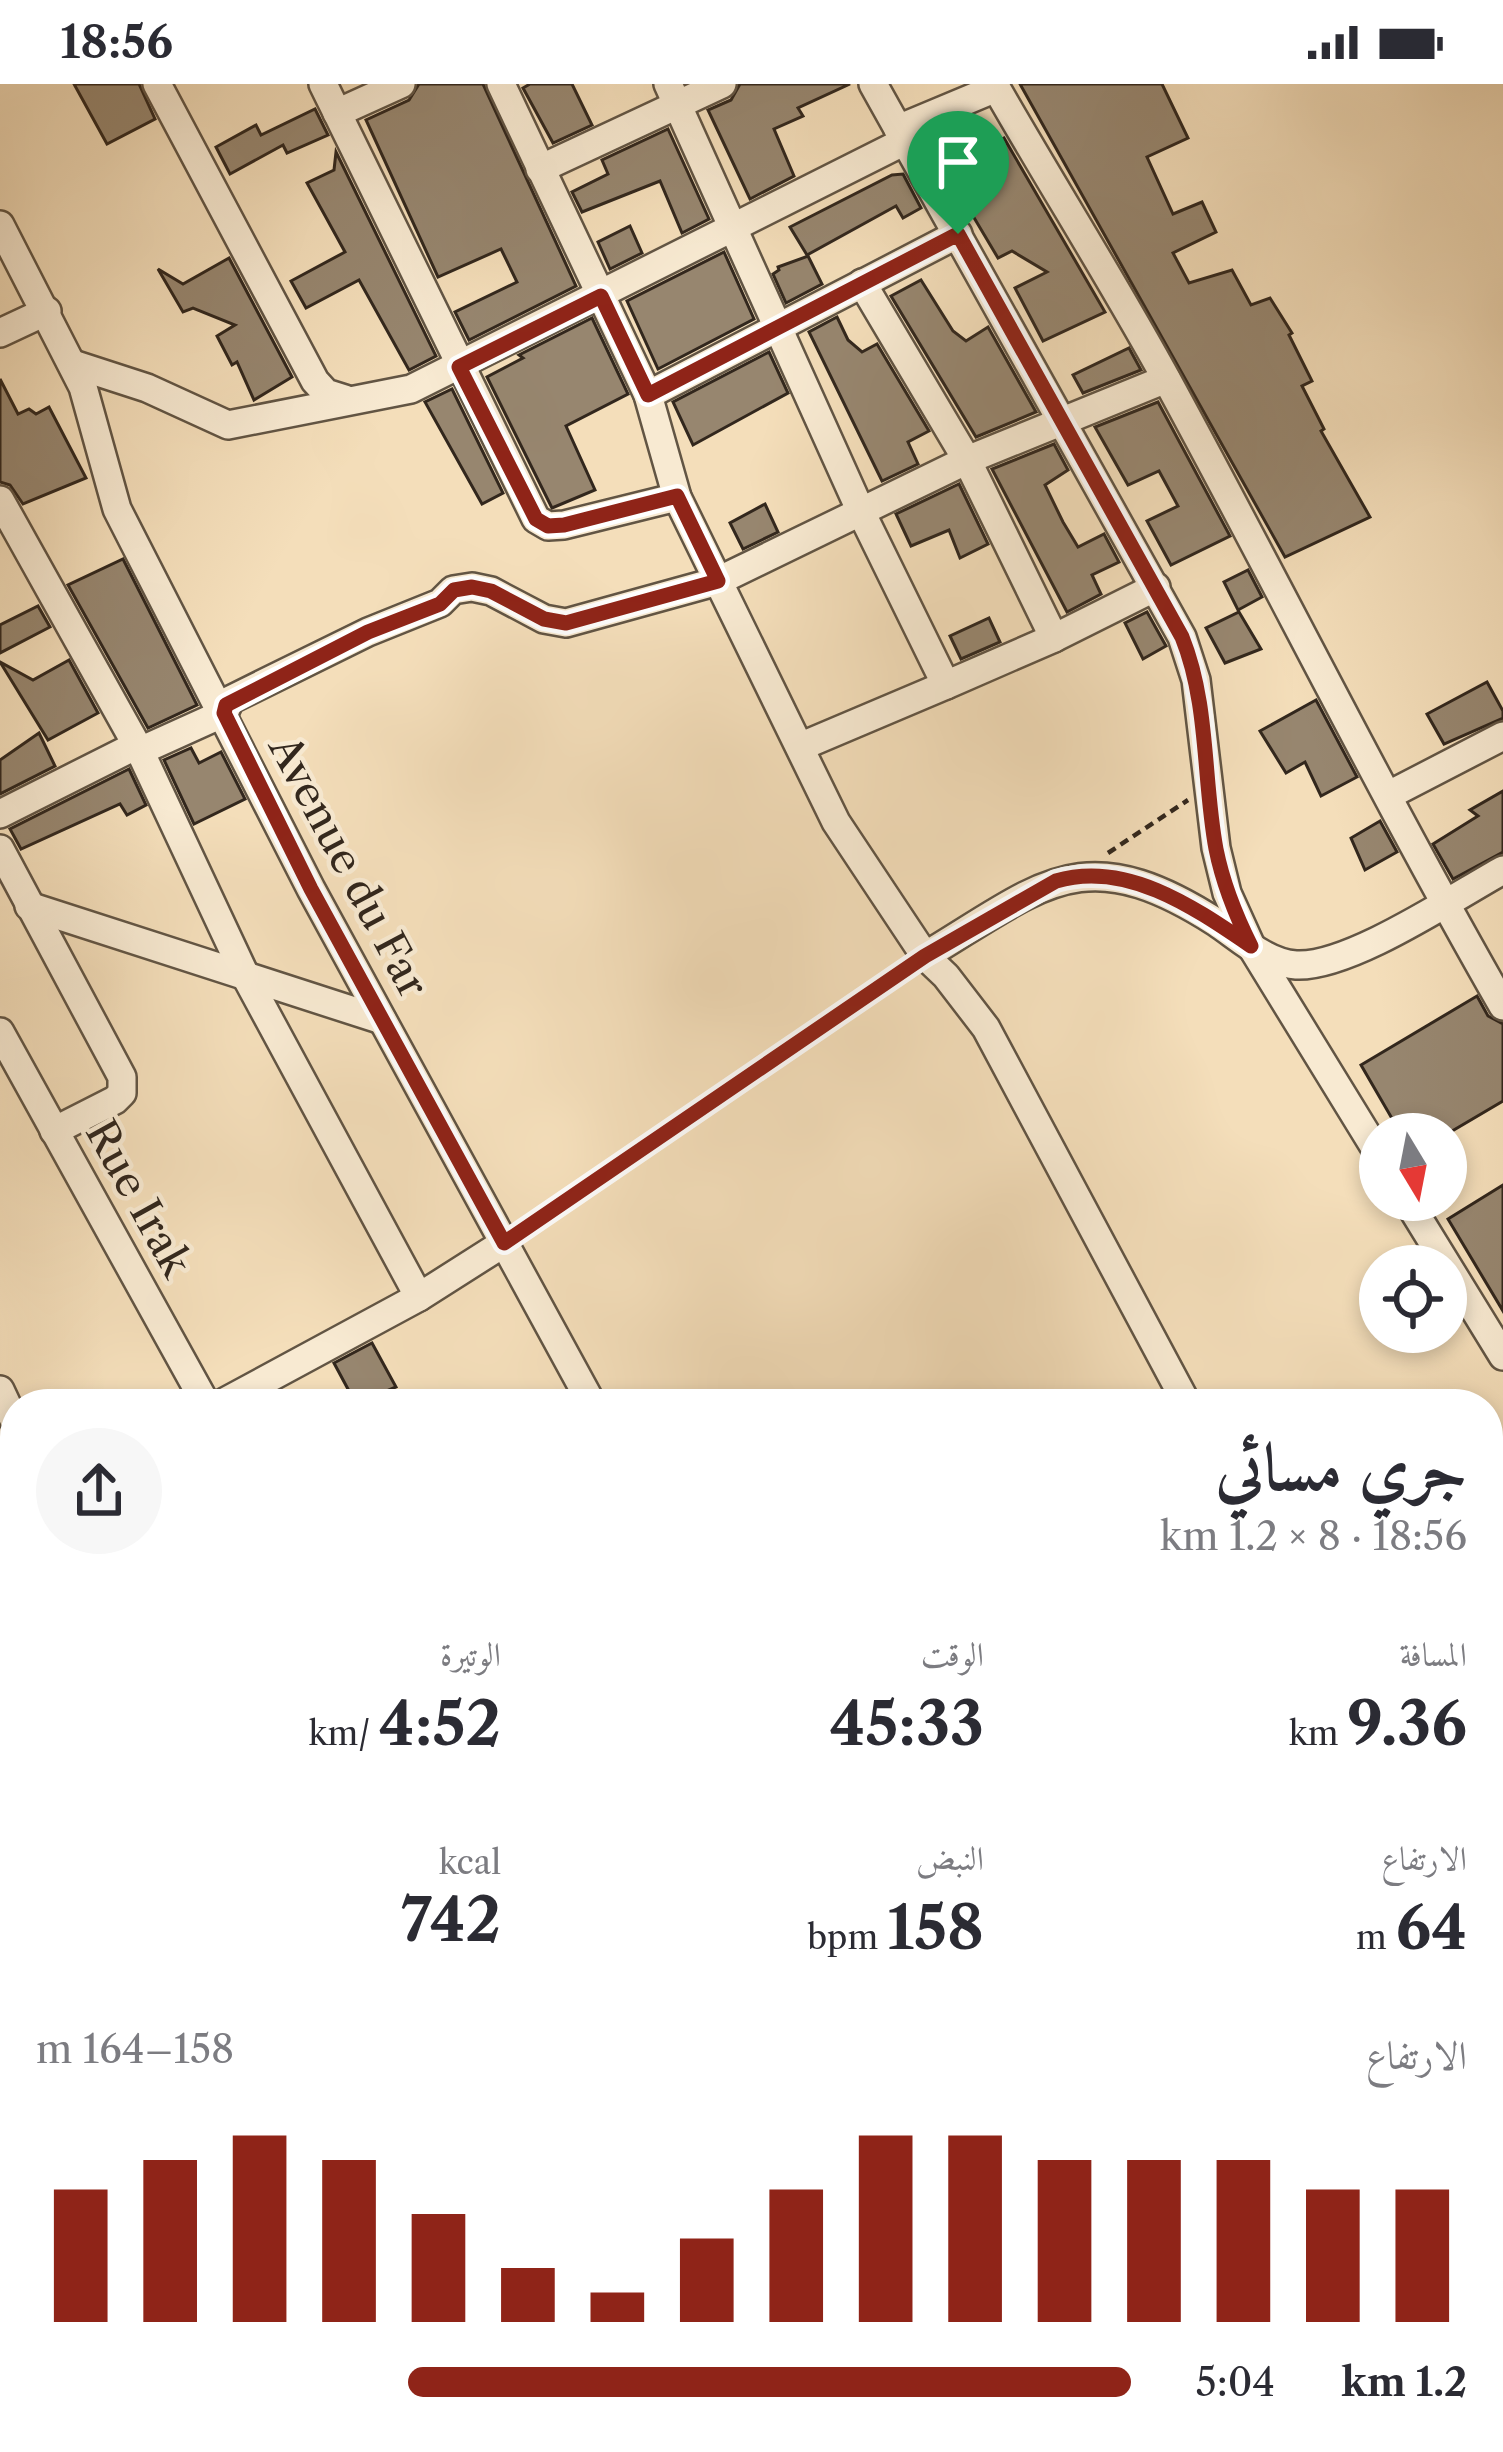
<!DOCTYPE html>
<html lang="ar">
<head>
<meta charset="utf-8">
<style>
  body { margin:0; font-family:"Libre Caslon Text",Amiri,serif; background:#f7f7f7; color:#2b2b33; direction:rtl; height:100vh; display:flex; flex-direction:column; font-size:45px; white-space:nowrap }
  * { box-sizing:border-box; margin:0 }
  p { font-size:39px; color:#7c7c81 }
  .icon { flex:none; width:66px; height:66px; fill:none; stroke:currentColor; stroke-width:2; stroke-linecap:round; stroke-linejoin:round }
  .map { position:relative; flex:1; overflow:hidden; direction:ltr }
  .details { position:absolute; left:0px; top:1305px; width:1503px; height:1065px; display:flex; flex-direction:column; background:#fff; border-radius:48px 48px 0 0; box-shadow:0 6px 18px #0003; direction:rtl }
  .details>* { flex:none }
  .needle { width:78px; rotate:170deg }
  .controls { position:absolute; left:1359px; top:1029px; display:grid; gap:24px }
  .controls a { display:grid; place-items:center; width:108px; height:108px; border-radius:50%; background:#fff; box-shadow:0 6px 18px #0003; font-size:60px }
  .pin { position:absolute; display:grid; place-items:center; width:102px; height:102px; color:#fff; margin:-123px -51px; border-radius:50% 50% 50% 0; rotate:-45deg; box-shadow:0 0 12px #0007 }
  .pin .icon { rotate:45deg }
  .round { display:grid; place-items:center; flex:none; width:126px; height:126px; border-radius:63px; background:#f7f7f7 }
  .head { display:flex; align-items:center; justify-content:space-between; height:204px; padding:0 36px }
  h1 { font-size:66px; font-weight:700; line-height:90px }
  .metrics { display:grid; grid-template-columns:repeat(3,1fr); gap:18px; height:204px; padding:12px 36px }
  .metrics div { display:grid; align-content:center }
  .metrics b { font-size:60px; font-weight:700 }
  .metrics small { font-size:33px; font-weight:400 }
  .metrics p { font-size:33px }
  .chart { height:336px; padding:24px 36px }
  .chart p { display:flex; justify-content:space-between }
  .chart svg { width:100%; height:216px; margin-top:12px; stroke:#8f2418; stroke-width:6 }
  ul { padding:0 36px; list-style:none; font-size:39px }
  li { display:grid; grid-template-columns:192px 144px 1fr; align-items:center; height:90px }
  li i { height:30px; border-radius:15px; background:#8f2418 }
  .status { display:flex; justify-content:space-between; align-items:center; height:84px; padding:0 60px; background:#fff; direction:ltr }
  .status svg { height:33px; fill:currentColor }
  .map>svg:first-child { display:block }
</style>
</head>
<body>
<div class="status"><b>18:56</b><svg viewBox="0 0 49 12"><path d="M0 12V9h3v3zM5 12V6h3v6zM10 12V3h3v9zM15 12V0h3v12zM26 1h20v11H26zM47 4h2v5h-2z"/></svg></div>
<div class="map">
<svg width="1503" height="2368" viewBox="0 0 1503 2368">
  <rect width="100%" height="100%" fill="#f4deba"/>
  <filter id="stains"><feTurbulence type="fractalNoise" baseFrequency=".00167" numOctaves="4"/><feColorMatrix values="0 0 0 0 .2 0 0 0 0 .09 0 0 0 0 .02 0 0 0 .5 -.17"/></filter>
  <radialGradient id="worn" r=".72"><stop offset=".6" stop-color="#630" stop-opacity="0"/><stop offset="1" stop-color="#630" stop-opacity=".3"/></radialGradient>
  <g fill="#97866f" stroke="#32271d" stroke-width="3">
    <path d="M74 0H139L155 35 107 60Z"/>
    <path d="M419 0H483L576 202 469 256 455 228 517 198 501 165 438 193 366 36 409 16Z"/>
    <path d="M530 0H572L592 41 553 59 523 4Z"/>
    <path d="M740 0H850L798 24 803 32 774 45 794 92 750 115 708 26 731 16Z"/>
    <path d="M1020 0H1162L1188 54 1147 73 1173 130 1202 118 1216 148 1173 169 1189 199 1232 186 1251 221 1270 214 1292 249 1289 251 1312 297 1302 302 1324 345 1321 347 1370 433 1285 473Z"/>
    <path d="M315 25 328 51 287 69 283 61 230 90 216 63 256 41 261 51Z"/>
    <path d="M959 39 976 69 1004 54 1105 228 1043 257 1015 204 1047 188 1012 167 998 174 926 53Z"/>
    <path d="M668 45 709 135 682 149 660 97 582 128 572 108 608 90 602 76Z"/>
    <path d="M336 68 436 272 409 286 359 196 306 224 291 197 345 168 307 99 334 86Z"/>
    <path d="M903 90 921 124 903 134 896 122 807 171 790 143 892 91Z"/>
    <path d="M630 142 642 169 610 185 598 158Z"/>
    <path d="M724 168 754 235 658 285 627 217Z"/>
    <path d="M808 172 822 200 786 219 773 190 779 186 778 183Z"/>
    <path d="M229 174 292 293 254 316 237 278 232 281 217 252 235 241 193 224 183 228 158 185 183 200Z"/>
    <path d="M921 196 953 247 966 257 988 243 1036 328 976 353 891 212Z"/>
    <path d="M837 233 848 256 862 268 877 260 929 347 908 358 918 380 882 397 809 248Z"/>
    <path d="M592 234 628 310 566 342 595 406 552 424 487 293 523 274 519 271Z"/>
    <path d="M1129 264 1141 286 1083 309 1073 291Z"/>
    <path d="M769 268 788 309 693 361 673 318Z"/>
    <path d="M0 295 18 330 29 325 36 330 49 323 86 394 23 420 10 401 0 398Z"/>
    <path d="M452 305 503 409 482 420 425 318Z"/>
    <path d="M1158 318 1230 452 1171 481 1147 437 1178 422 1159 387 1128 401 1095 343Z"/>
    <path d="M1054 360 1068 386 1045 401 1063 438 1078 463 1104 450 1119 478 1092 491 1101 510 1067 528 992 385Z"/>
    <path d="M959 400 988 460 960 474 949 446 911 462 896 430Z"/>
    <path d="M765 420 778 448 743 465 730 439Z"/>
    <path d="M123 475 197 621 148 644 68 501Z"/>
    <path d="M1248 486 1262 513 1238 526 1224 498Z"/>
    <path d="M38 522 50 543 0 569V541Z"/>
    <path d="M1147 528 1166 562 1143 575 1125 539Z"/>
    <path d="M1239 528 1261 565 1225 579 1206 544Z"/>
    <path d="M989 534 1000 558 961 575 950 552Z"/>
    <path d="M69 576 98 629 48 656 0 578 33 596Z"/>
    <path d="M1487 598 1503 627V634L1444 660 1427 630Z"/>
    <path d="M1316 616 1357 693 1321 712 1305 678 1286 689 1260 647Z"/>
    <path d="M39 649 55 682 0 710V676Z"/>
    <path d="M191 664 199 679 221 668 245 715 194 740 164 676Z"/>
    <path d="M129 685 146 721 127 731 120 720 21 765 10 745Z"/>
    <path d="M1503 707V768L1453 795 1433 760 1478 732 1470 726Z"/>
    <path d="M1380 737 1397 768 1365 786 1351 754Z"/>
    <path d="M1477 912 1488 932 1503 940V1017L1447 1050H1401L1361 981Z"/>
    <path d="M1503 1101V1227L1448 1135Z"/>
    <path d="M372 1259 396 1303 356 1320 334 1279Z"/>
  </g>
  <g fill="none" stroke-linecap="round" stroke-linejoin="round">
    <g stroke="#625544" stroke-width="32">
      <g id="street">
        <path d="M157 0 315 297 326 309 345 315"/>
        <path d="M323 0 536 435 548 442 564 441 677 413"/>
        <path d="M501 0 648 311 677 413 836 738 925 872 946 892 986 944 1187 1320"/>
        <path d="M668 0 862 430 946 601 1054 554 1156 503"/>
        <path d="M873 0 1182 553 1196 596 1216 764 1227 809 1251 862 1380 1072"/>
        <path d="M994 0C1051 100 1113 197 1168 298 1281 506 1386 718 1503 922"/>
        <path d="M337 29 401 0"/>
        <path d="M898 45 996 4"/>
        <path d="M540 85 722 0"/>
        <path d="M0 141 83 303 117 425 311 805 592 1320"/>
        <path d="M862 199 967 376 1054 554"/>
        <path d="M0 249 47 227"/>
        <path d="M73 280 147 304 228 341 411 305 905 57"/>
        <path d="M648 311 958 150"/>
        <path d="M0 416 140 667 245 891 419 1213"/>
        <path d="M802 662 946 601"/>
        <path d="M1389 711 1503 652"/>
        <path d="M0 730 129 665 140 667 224 629 230 616 368 548 440 519 453 506 472 503 491 507 544 535 566 539 718 497 967 376 1166 295"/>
        <path d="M0 765 122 993V1009L115 1016 54 1047"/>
        <path d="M29 822 382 936"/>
        <path d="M925 872C1043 801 1083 753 1216 838 1240 854 1266 879 1296 881 1349 884 1454 813 1503 786"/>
        <path d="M0 948 206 1320"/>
        <path d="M1407 1116 1503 1272"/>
        <path d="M0 1306 15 1338"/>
        <path d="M221 1320 419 1213 504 1159"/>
        <path d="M0 1488 15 1482"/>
        <path d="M1488 1515 1503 1507"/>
        <path d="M1488 1552 1503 1578"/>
        <path d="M1488 1813 1503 1842"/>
        <path d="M1488 2106 1503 2135"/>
        <path d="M1488 2253 1503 2246"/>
        <path d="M508 2355 515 2368"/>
        <path d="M966 2355 973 2368"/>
        <path d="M1139 2355 1146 2368"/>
        <path d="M1325 2355 1331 2368"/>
        <path d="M1468 2355 1475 2368"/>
        <path d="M396 2358 402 2355"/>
      </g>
    </g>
    <g stroke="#32271d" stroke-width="4.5" stroke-dasharray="9 6" stroke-linecap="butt">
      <path d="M1108 769 1188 716"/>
      <path d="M523 1146 906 885"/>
      <path d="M0 1667 15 1661"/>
    </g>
    <use href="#street" stroke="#f8ead2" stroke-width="27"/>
  </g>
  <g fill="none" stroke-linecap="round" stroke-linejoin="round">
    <g stroke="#fff" stroke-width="24">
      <path id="route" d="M958 150 1182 553C1209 620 1203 695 1216 765 1223 800 1235 830 1251 862 1195 824 1127 776 1056 797L925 872 504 1159 311 805 224 629 226 621 368 548 440 520 454 506 472 503 491 507 544 535 566 539 718 497 677 412 564 441 548 442 536 435 459 283 601 212 648 311Z"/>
    </g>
    <use href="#route" stroke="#8f2418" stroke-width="15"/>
  </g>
  <g text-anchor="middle" stroke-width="9" stroke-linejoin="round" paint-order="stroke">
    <g font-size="42" fill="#32271d" stroke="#f8ead2">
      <text transform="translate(349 782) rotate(62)" y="15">Avenue du Far</text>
      <text transform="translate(139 1114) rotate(61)" y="15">Rue Irak</text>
    </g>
  </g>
  <rect width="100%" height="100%" filter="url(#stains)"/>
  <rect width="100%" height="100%" fill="url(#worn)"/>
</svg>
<div class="controls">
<a><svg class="needle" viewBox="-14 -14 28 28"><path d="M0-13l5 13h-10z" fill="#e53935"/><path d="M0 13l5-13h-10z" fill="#7c7c81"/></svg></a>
<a><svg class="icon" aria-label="locate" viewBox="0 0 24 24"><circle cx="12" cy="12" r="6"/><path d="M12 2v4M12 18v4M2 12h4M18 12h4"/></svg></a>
</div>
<div class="pin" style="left:958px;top:150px;background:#1e9e55"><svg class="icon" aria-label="arrive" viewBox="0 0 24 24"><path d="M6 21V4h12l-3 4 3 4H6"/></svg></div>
<section class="details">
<div class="head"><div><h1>جري مسائي</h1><p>18:56 · 8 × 1.2 km</p></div><a class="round"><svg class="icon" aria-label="share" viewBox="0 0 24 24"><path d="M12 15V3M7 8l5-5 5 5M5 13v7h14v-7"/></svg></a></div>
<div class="metrics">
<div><p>المسافة</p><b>9.36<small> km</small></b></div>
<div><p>الوقت</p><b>45:33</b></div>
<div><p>الوتيرة</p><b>4:52<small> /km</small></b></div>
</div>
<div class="metrics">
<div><p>الارتفاع</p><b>64<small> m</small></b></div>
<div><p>النبض</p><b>158<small> bpm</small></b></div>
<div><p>kcal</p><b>742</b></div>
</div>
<div class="chart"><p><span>الارتفاع</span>158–164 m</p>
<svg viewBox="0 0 160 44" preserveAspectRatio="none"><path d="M5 44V17M15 44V11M25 44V6M35 44V11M45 44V22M55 44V33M65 44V38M75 44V27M85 44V17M95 44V6M105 44V6M115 44V11M125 44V11M135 44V11M145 44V17M155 44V17"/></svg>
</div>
<ul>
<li><b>1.2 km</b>5:04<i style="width:66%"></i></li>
</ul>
</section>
</div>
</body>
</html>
